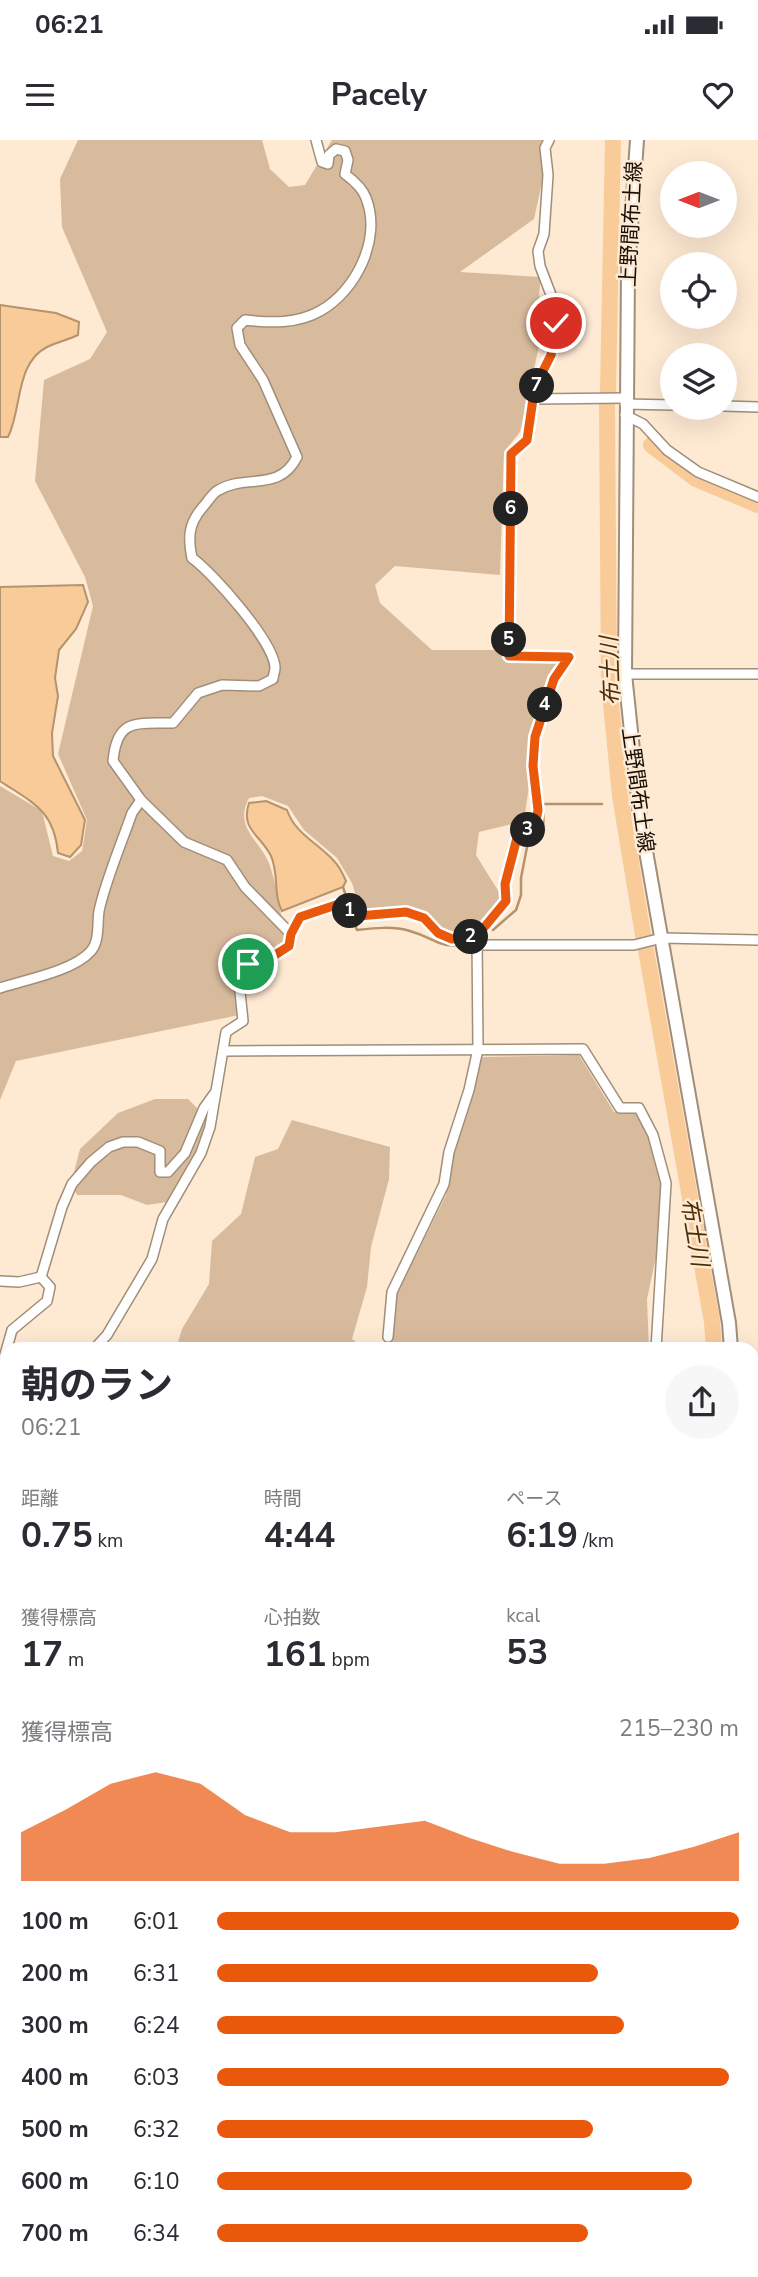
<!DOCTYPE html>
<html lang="ja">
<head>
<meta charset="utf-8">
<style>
  body { margin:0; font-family:"Nunito Sans","Noto Sans JP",sans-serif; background:#f7f7f7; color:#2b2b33; height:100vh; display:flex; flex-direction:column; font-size:26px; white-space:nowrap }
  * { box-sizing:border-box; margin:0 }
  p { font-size:23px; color:#7c7c81 }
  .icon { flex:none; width:38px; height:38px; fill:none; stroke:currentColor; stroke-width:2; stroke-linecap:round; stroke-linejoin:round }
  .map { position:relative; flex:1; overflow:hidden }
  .side { position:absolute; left:0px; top:1202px; width:760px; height:936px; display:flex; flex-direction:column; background:#fff; border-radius:21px 21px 0 0; box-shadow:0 7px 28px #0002 }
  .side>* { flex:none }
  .needle { width:46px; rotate:270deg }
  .fabs { position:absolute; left:660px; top:21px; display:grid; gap:14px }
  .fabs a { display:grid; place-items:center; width:77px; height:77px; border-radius:50%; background:#fff; box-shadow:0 7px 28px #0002; font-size:35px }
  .pin { position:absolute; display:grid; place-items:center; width:60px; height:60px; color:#fff; margin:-30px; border:4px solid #fff; border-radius:50%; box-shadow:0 2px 7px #0007 }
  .km { position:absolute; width:35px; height:35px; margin:-18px; border-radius:50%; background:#222; color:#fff; font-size:19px; line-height:35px; text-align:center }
  .round { display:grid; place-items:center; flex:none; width:74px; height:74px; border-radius:37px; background:#f7f7f7 }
  .summary { display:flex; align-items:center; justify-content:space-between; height:119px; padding:0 21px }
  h1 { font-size:38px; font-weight:700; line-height:52px }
  .figures { display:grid; grid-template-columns:repeat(3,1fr); gap:10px; height:119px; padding:7px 21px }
  .figures div { display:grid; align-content:center }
  .figures b { font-size:35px; font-weight:700 }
  .figures small { font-size:19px; font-weight:400 }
  .figures p { font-size:19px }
  .chart { height:196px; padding:14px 21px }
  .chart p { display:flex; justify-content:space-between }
  .chart svg { width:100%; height:126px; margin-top:7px; fill:#ea580c; opacity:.7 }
  ul { padding:0 21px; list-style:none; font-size:23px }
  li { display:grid; grid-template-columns:112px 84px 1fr; align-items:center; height:52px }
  li i { height:18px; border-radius:9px; background:#ea580c }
  .status { display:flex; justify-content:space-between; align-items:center; height:49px; padding:0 35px; background:#fff; direction:ltr }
  .status svg { height:19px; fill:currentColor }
  header { display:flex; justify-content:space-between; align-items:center; height:91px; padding:0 21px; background:#fff; font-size:32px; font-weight:700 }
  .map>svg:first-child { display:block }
</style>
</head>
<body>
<div class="status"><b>06:21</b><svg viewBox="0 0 49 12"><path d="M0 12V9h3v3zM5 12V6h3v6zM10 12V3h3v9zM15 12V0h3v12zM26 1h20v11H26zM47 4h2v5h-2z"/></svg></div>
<header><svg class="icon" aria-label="menu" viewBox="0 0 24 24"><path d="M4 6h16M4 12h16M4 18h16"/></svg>Pacely<svg class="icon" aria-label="heart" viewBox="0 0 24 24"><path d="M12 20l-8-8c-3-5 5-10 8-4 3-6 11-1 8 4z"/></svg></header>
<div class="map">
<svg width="758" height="2137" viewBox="0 0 758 2137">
  <rect width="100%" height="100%" fill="#fee9d2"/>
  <g fill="#d8bb9d">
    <path d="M78 0H262L270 29 289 47 305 45 332 0H542L543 38 534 79 460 132 541 137 539 155 545 179 520 292 504 312 500 435 395 426 375 445 380 463 432 510H505L506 520 561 519 542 556 530 601V639L524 681 479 692 476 715 502 757 478 788C442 796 440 789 413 768L361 773 352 743 337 718 304 690 288 666 262 656 249 658C233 689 261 700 270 726 278 750 281 777 286 802L234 832 239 875 16 921 0 960V646L42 671 53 716 69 721 82 711 87 680 58 614 93 466 85 437 35 341 44 240 90 219 107 192 62 87 60 39Z"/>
    <path d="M579 915 614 972 637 974 649 996 662 1045 659 1103 647 1159 649 1209H176L182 1189 209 1144 212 1101 241 1074 255 1017 278 1009 292 980 390 1007 389 1039 371 1107 367 1147 352 1199 361 1206 391 1202 397 1154 446 1055 450 1023 482 917Z"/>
    <path d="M155 959H188L206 977 197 1025 180 1060 147 1065 121 1055H77L73 1046V1036L80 1009 118 973Z"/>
    <path d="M0 1524 7 1526V1653L0 1648Z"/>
    <path d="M7 1696V1790L0 1784V1713L3 1711Z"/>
    <path d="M752 1828C756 1878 758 1930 753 1979Z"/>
    <path d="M7 2004V2132H305L303 2137H0V2009Z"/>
    <path d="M396 2132H620L612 2137H394Z"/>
  </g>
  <g fill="#f9cb98" stroke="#b5936d" stroke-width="2">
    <path d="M0 165 56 173 79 182 78 195C68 200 57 202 47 207 15 223 22 270 8 297H0Z"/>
    <path d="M83 445 88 462 76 489 59 510 55 538 58 556 52 593 53 616 85 680 81 705 70 717 58 713C54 670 33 663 0 641V447Z"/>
    <path d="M266 661 287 670C295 694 318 703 334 721 339 726 343 734 346 741L343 747 282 771C273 755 279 733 271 716 261 695 240 690 249 663Z"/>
  </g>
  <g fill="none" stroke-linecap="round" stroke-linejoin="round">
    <g stroke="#b5936d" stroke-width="2.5">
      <path d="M542 664H602"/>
      <path d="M343 747 349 766"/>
      <path d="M353 779 357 790C375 788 393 786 410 791 441 800 436 810 473 803"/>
      <path d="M493 790 516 770 521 755V738L528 702C542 694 545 689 543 672"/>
    </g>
    <g stroke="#f9cb98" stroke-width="16">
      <path d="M608 251 613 0"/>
      <path d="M607 265 609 543 620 656 643 795"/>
      <path d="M651 305 696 339 758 365"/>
      <path d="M646 810 712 1182 714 1209"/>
      <path d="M2 2002 7 2000"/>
    </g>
    <g stroke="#a18e79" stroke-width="12">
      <g id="minor">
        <path d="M533 259 626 258"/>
        <path d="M625 264 672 265"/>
        <path d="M724 266 758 267"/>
        <path d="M625 275 643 284 667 310 698 332 758 357"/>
        <path d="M625 534H758"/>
        <path d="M291 794 245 747 227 720 184 702 141 660 113 621C117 577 137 584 173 583L198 553 222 545 259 546 273 539C273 535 275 532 275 528 275 503 213 433 192 418 188 398 188 385 202 368 207 363 211 355 217 351 245 333 279 353 297 317L263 240 240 205 237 188 245 180C271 183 297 184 320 171 356 151 382 99 366 58 363 49 353 40 345 34L348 20 345 11 336 9 329 15 328 24 322 22 316 0"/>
        <path d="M479 805H634L662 798 758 800"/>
        <path d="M0 848C24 840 73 831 90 812 100 802 97 784 99 771 105 742 122 702 132 673L141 660"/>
        <path d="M223 911 583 909 620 968H639L653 995 666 1043 656 1209"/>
        <path d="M41 1137 62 1067 72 1044 91 1022 109 1007 123 1002H138L160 1011V1032H168L185 1013 204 968 214 954"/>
        <path d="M0 1141 19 1142 41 1137"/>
        <path d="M388 1197 392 1152 444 1044 449 1012 469 950 478 909 477 796"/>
        <path d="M94 1209 107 1195 152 1119 163 1079 201 1013 210 987 226 892 243 881 239 842 248 824 275 815 289 806 291 794 300 777 339 764 358 776 406 772 423 778 438 793 452 799 477 796 506 761 505 745 518 694 535 687 538 670 533 626 535 597 554 539 569 517 509 516 511 314 527 300 533 259 539 239 551 215 556 183 553 160 540 126 538 111 544 94 548 35 545 8 549 0"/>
        <path d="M0 1232 12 1190 47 1161 50 1147 41 1137"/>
        <path d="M0 1313 7 1319"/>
        <path d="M0 1452 7 1447"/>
        <path d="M0 1513 7 1515"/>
        <path d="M752 1530 758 1529"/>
        <path d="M752 1748 758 1749"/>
        <path d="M752 2032 758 2029"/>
      </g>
    </g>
    <g stroke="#a18e79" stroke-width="16">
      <g id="secondary">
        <path d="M637 0 628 129 625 534 640 677 729 1183 731 1209"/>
        <path d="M752 1554 758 1669"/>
        <path d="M752 1996 758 1982"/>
        <path d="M689 2137 691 2132"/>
      </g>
    </g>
    <use href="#minor" stroke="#fff" stroke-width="9"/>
    <use href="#secondary" stroke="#fff" stroke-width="12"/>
  </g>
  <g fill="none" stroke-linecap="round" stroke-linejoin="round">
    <g stroke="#fff" stroke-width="14">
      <path id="route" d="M248 824 275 815 289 806 291 794 300 777 339 764 358 776 406 772 424 778 438 793 452 799 477 796 506 761 505 744 518 694 535 687 538 670 533 626 535 597 554 539 569 517 509 516 511 314 527 300 533 259 539 239 551 215 556 183"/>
    </g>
    <use href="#route" stroke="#ea580c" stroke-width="9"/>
  </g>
  <g text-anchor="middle" stroke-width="5" stroke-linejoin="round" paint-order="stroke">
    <g font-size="21" fill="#171008" stroke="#fee9d2">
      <text transform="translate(631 84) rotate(-87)" y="7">上野間布土線</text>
      <text transform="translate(638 650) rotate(82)" y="7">上野間布土線</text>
    </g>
    <g font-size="23" font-style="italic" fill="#4c2e05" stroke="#fee9d2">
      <text transform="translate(610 531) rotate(-92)" y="8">布土川</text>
      <text transform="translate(695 1092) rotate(80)" y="8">布土川</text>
    </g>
  </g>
</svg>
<div class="fabs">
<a><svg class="needle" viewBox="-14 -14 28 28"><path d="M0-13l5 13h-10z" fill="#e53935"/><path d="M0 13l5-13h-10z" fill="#7c7c81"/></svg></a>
<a><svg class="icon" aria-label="locate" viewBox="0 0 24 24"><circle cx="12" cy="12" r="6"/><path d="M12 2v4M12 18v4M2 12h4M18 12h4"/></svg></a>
<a><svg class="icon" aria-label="layers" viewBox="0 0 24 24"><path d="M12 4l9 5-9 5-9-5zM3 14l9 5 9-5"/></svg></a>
</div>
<div class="pin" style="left:248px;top:824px;background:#1e9e55"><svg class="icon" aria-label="arrive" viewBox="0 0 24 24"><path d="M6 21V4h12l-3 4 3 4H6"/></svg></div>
<div class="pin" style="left:556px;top:183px;background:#d93025"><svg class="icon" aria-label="check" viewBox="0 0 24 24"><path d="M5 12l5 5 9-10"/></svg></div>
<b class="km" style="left:350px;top:771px">1</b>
<b class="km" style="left:471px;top:797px">2</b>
<b class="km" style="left:528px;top:690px">3</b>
<b class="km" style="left:545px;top:565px">4</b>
<b class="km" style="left:509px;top:500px">5</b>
<b class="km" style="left:511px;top:369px">6</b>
<b class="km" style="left:537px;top:246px">7</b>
<section class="side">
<div class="summary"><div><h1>朝のラン</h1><p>06:21</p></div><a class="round"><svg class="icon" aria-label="share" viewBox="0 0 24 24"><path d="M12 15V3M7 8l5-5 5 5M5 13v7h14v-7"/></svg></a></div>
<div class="figures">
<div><p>距離</p><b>0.75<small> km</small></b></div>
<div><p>時間</p><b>4:44</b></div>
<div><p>ペース</p><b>6:19<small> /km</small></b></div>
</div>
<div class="figures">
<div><p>獲得標高</p><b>17<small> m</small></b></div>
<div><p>心拍数</p><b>161<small> bpm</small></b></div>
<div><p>kcal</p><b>53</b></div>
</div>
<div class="chart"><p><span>獲得標高</span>215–230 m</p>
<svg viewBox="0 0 160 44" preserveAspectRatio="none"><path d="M0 44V27L10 19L20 10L30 6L40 10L50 21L60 27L70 27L80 25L90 23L100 29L110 34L120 38L130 38L140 36L150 32L160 27V44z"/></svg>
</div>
<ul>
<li><b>100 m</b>6:01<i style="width:100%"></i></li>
<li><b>200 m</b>6:31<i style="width:73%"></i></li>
<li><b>300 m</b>6:24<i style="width:78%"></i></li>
<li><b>400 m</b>6:03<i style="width:98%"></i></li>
<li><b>500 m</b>6:32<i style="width:72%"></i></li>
<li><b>600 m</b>6:10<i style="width:91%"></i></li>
<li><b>700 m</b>6:34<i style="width:71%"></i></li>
</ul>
</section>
</div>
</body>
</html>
